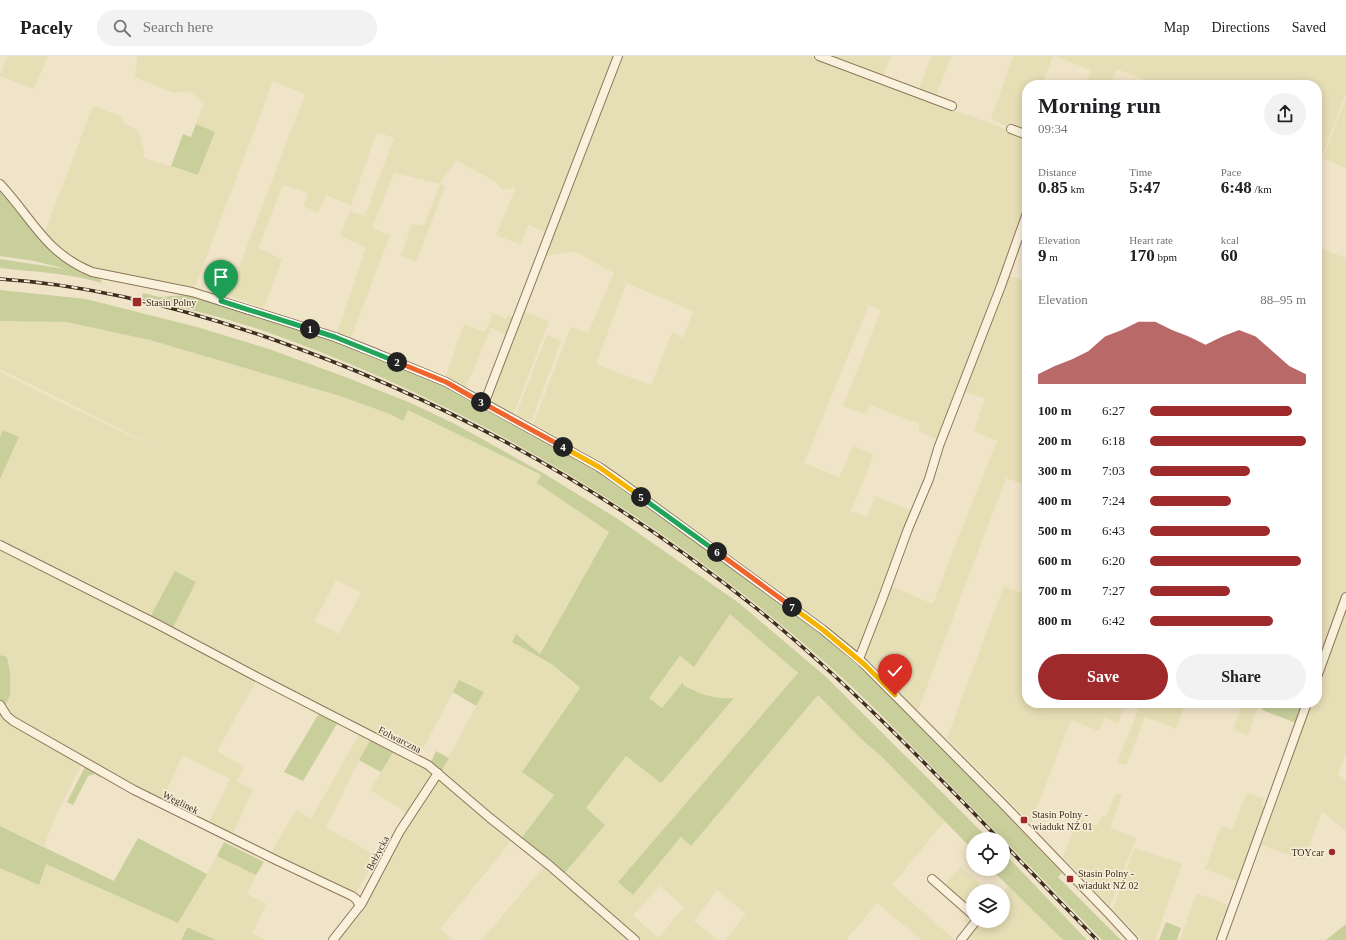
<!DOCTYPE html>
<html lang="en">
<head>
<meta charset="utf-8">
<style>
  body { margin:0; font-family:Georgia,serif; background:#f2f2f2; color:#202124; height:100vh; display:flex; flex-direction:column; font-size:15px; white-space:nowrap }
  * { box-sizing:border-box; margin:0 }
  p { font-size:13px; color:#757577 }
  .icon { flex:none; width:22px; height:22px; fill:none; stroke:currentColor; stroke-width:2; stroke-linecap:round; stroke-linejoin:round }
  .map { position:relative; flex:1; overflow:hidden }
  .details { position:absolute; left:1022px; top:24px; width:300px; height:628px; display:flex; flex-direction:column; background:#fff; border-radius:16px; box-shadow:0 2px 10px #0003 }
  .details>* { flex:none }
  .buttons { position:absolute; left:966px; top:776px; display:grid; gap:8px }
  .buttons a { display:grid; place-items:center; width:44px; height:44px; border-radius:50%; background:#fff; box-shadow:0 2px 10px #0003; font-size:20px }
  .pin { position:absolute; display:grid; place-items:center; width:34px; height:34px; color:#fff; margin:-41px -17px; border-radius:50% 50% 50% 0; rotate:-45deg; box-shadow:0 0 4px #0007 }
  .pin .icon { rotate:45deg }
  .km { position:absolute; width:20px; height:20px; margin:-10px; border-radius:50%; background:#222; color:#fff; font-size:11px; line-height:20px; text-align:center }
  .round { display:grid; place-items:center; flex:none; width:42px; height:42px; border-radius:21px; background:#f2f2f2 }
  .head { display:flex; align-items:center; justify-content:space-between; height:68px; padding:0 16px }
  h1 { font-size:22px; font-weight:700; line-height:30px }
  .stats { display:grid; grid-template-columns:repeat(3,1fr); gap:6px; height:68px; padding:4px 16px }
  .stats div { display:grid; align-content:center }
  .stats b { font-size:17px; font-weight:700 }
  .stats small { font-size:11px; font-weight:400 }
  .stats p { font-size:11px }
  .chart { height:112px; padding:8px 16px }
  .chart p { display:flex; justify-content:space-between }
  .chart svg { width:100%; height:72px; margin-top:4px; fill:#9e2a2b; opacity:.7 }
  .primary-button { display:flex; gap:8px; margin-top:auto; padding:8px 16px }
  .primary-button a { flex:1; height:46px; border-radius:24px; background:#9e2a2b; color:#fff; font-size:16px; font-weight:700; line-height:46px; text-align:center }
  .primary-button a+a { background:#f2f2f2; color:#202124 }
  ul { padding:0 16px; list-style:none; font-size:13px }
  li { display:grid; grid-template-columns:64px 48px 1fr; align-items:center; height:30px }
  li i { height:10px; border-radius:5px; background:#9e2a2b }
  header { display:flex; align-items:center; gap:24px; box-sizing:border-box; height:56px; padding:0 20px; background:#fff; border-bottom:1px solid #e0e0e0 }
  header strong { font-size:19px }
  nav { display:flex; gap:22px; margin-inline-start:auto; font-size:14px }
  .search { width:280px; height:36px; background:#f2f2f2; display:flex; align-items:center; gap:10px; box-sizing:border-box; padding:0 14px; border-radius:22px; color:#757577; font-size:15px }
  .map>svg:first-child { display:block }
</style>
</head>
<body>
<header>
<strong>Pacely</strong>
<div class="search"><svg class="icon" aria-label="search" viewBox="0 0 24 24"><circle cx="10" cy="10" r="6"/><path d="M15 15l6 6"/></svg>Search here</div>
<nav><a>Map</a><a>Directions</a><a>Saved</a></nav>
</header>
<div class="map">
<svg width="1346" height="884" viewBox="0 0 1346 884">
  <rect width="100%" height="100%" fill="#f0e4c8"/>
  <g fill="#e6deb5" fill-rule="evenodd">
    <path d="M7 0H48L34 33 0 20Z"/>
    <path d="M138 0H438L433 13 439 0H618L547 177 528 169 521 189 496 179 516 131 502 134 496 126 456 104 440 128 445 131 416 206 401 200 412 168 424 170 440 128 394 117 372 172 390 179 350 285 336 280 365 194V191L340 180 350 155 365 160 394 82 377 76 351 149 326 139 318 157 304 150 308 137 283 129 258 192 282 203 264 252 228 240 305 38 273 25 195 231 105 214 80 207 64 197 44 178 93 50 120 60 125 68 139 75 144 94V102L198 119 215 77 196 68 204 47 189 35 173 37 134 21Z"/>
    <path d="M619 0H810L1027 81V159L1005 218 1027 226V414L1022 428 1006 422 917 657 872 612 672 460 532 371 571 271 588 277 614 217 574 195 541 201ZM620 221 628 228 693 255 683 282 672 276 651 329 596 308 626 228ZM869 249 881 254 843 350 866 359 870 349 920 368 918 375 941 385 961 336 985 342 974 375 997 385 958 482 933 548 888 529 915 456 875 440 867 461 851 455 874 399 853 390 839 421 804 407Z"/>
    <path d="M820 0H891L883 21Z"/>
    <path d="M931 0H951L936 41 918 35Z"/>
    <path d="M1013 0H1053L1042 29H1027V69L1024 78 991 63Z"/>
    <path d="M1055 0H1346V37L1317 113V29H1142L1144 23 1116 13 1110 29H1085L1091 14Z"/>
    <path d="M1346 42V112L1323 102Z"/>
    <path d="M1317 191 1346 202V697L1338 719 1346 725V775L1322 755 1304 804 1258 788 1309 647H1317Z"/>
    <path d="M521 255 549 265 513 360 486 345Z"/>
    <path d="M493 257 506 263 508 259 516 262 509 279 491 272 465 333 445 322 464 268 485 276Z"/>
    <path d="M0 265 66 266 150 284 340 340 390 358 403 365 408 354 541 420 538 427 609 476 540 598 516 578 512 586 552 609 580 633 522 716 554 739 520 784 440 717 484 636 459 625 418 702 396 690 397 688 391 685 392 682 386 680 384 682 369 673 367 675 171 575 175 516 149 563 0 489V423L19 381 3 374 0 381V316L74 353 173 399 0 313ZM336 524 361 537 339 578 315 565Z"/>
    <path d="M547 279 561 285 531 366 516 359Z"/>
    <path d="M0 490 253 623 255 627 217 695 244 711 237 725 253 734 233 777 209 766 230 723 183 699 162 744H160L16 665 4 653 10 639V616L7 601 0 599Z"/>
    <path d="M1004 530 1027 539V558L1024 565 1027 566V647H1126L1118 668 1104 662 1099 675 1071 664 1031 767 947 682Z"/>
    <path d="M730 558 798 617 618 826 633 839 681 781 691 790 818 639 861 683 881 700 945 765 892 829 955 884H922L877 847 846 884H725L746 858 717 834 694 865 718 884H638L563 819 605 769 586 752 626 700 734 643H721L704 639 683 629V626L662 653 648 642 681 600 694 610ZM660 830 684 851 658 882 633 859Z"/>
    <path d="M1141 647H1185L1176 673 1145 661 1127 708 1123 709 1117 707Z"/>
    <path d="M1242 647H1259L1248 680 1233 674Z"/>
    <path d="M2 656 79 705 81 709 56 759 44 790 0 770V662Z"/>
    <path d="M360 677 371 683 359 704 326 771 376 800 355 839 284 805 285 804 271 796 296 754 311 763Z"/>
    <path d="M394 695 431 716 432 720 409 758 370 734Z"/>
    <path d="M442 723 512 784 440 873 454 884H337L361 855 404 776 436 724Z"/>
    <path d="M1116 737 1122 739 1110 772 1136 782 1110 850 1063 801 1079 762 1097 770 1101 762 1107 758Z"/>
    <path d="M1246 737 1264 742 1262 749 1265 753 1248 796 1241 815 1239 826 1205 813 1221 770 1232 774Z"/>
    <path d="M1134 792 1182 808 1155 884H1142L1113 853Z"/>
    <path d="M217 800 256 819 247 838 266 848 253 877 266 884H216L186 870 180 884H0V812L46 808 178 867Z"/>
    <path d="M545 809 632 884H482Z"/>
    <path d="M960 811 980 827 964 846 944 830Z"/>
    <path d="M1008 830 1063 884H963L979 865H1003V836Z"/>
    <path d="M1196 837 1231 850 1219 884H1180Z"/>
  </g>
  <g fill="#c9cf9b">
    <path d="M196 68 215 76 198 119 171 110 183 78 191 81Z"/>
    <path d="M0 134 18 155 30 173 53 196 72 211 100 223 102 227C69 217 34 216 0 212V203L66 213 34 205 0 200Z"/>
    <path d="M0 234 86 243 197 271 269 293 348 322 411 347 457 369 543 417 618 463 739 547 825 620 989 783H973V794L881 700 861 683 818 639 691 790 681 781 633 839 618 826 798 617 730 558 694 611 680 600 649 642 662 652 683 626V629C702 639 712 643 734 642L661 727 626 700 586 752 605 769 563 819 520 784 554 739 522 716 580 632 553 609 512 586 516 578 540 598 609 476 537 427 541 419 408 354 403 365 390 358 340 340 150 284 66 266 0 265Z"/>
    <path d="M143 237 159 241 186 239 215 247 338 287 367 299 440 328 608 422 753 528 852 602 948 698 1062 817 1058 821 1121 884H1102C1051 832 1000 780 949 728 909 687 870 646 827 608 664 463 473 349 267 276 226 262 184 252 142 242Z"/>
    <path d="M3 374 19 381 0 423V381Z"/>
    <path d="M175 515 196 526 171 575 149 563Z"/>
    <path d="M0 599 7 601 10 616V639L0 662Z"/>
    <path d="M459 624 484 636 476 650 453 636Z"/>
    <path d="M1265 647H1302L1296 667 1262 654Z"/>
    <path d="M322 658 338 666 303 725 284 716 318 659Z"/>
    <path d="M371 683 394 695 381 716 359 704Z"/>
    <path d="M436 695 449 702 440 717 430 708Z"/>
    <path d="M86 709 101 717 100 721 95 718 88 720 73 749 67 746Z"/>
    <path d="M0 770 114 825 138 782 207 818 178 867 46 808 39 829 0 812Z"/>
    <path d="M224 786 264 806 256 819 217 800Z"/>
    <path d="M1003 796 1087 884H1063L991 813H1003Z"/>
    <path d="M1166 866 1181 872 1177 884H1159Z"/>
    <path d="M1346 868V884H1326Z"/>
    <path d="M187 871 216 884H181Z"/>
  </g>
  <g fill="none" stroke-linecap="round" stroke-linejoin="round">
    <g stroke="#8d765c" stroke-width="10">
      <g id="minor">
        <path d="M819 0 952 50"/>
        <path d="M1011 73 1027 79"/>
        <path d="M0 128C32 162 45 197 92 216L192 236 335 281 373 296 446 326 599 411 618 424 822 573 859 603 1003 748 1109 858 1133 884"/>
        <path d="M484 348 618 0"/>
        <path d="M0 489 157 568 255 620 428 709 490 762 549 809 635 884"/>
        <path d="M859 603 882 544 908 473 929 423 939 390 1001 230 1027 157"/>
        <path d="M1317 621 1346 541"/>
        <path d="M0 649 7 660 13 665 134 734 278 805 352 840 356 843 360 850"/>
        <path d="M932 823 973 859"/>
        <path d="M333 884 362 847 400 775 438 717"/>
        <path d="M961 884 976 865"/>
        <path d="M1221 884 1307 647"/>
      </g>
    </g>
    <use href="#minor" stroke="#faf1dc" stroke-width="8"/>
    <g stroke="#3d2e20" stroke-width="3.5">
      <g id="rail">
        <path d="M0 223C92 229 182 252 269 282 448 344 613 437 761 556 846 625 922 704 999 783"/>
        <path d="M1003 787 1097 884"/>
      </g>
    </g>
    <use href="#rail" stroke="#f7eed8" stroke-width="2" stroke-dasharray="6" stroke-linecap="butt"/>
  </g>
  <g fill="none" stroke-linecap="round" stroke-linejoin="round">
    <g stroke="#fff" stroke-width="8">
      <path id="split-1" d="M221 245 310 273"/>
    </g>
    <g stroke="#fff" stroke-width="8">
      <path id="split-2" d="M310 273 335 281 397 306"/>
    </g>
    <g stroke="#fff" stroke-width="8">
      <path id="split-3" d="M397 306 446 326 481 346"/>
    </g>
    <g stroke="#fff" stroke-width="8">
      <path id="split-4" d="M481 346 563 391"/>
    </g>
    <g stroke="#fff" stroke-width="8">
      <path id="split-5" d="M563 391 599 411 641 441"/>
    </g>
    <g stroke="#fff" stroke-width="8">
      <path id="split-6" d="M641 441 717 496"/>
    </g>
    <g stroke="#fff" stroke-width="8">
      <path id="split-7" d="M717 496 792 551"/>
    </g>
    <g stroke="#fff" stroke-width="8">
      <path id="split-8" d="M792 551 822 573 865 609"/>
    </g>
    <g stroke="#fff" stroke-width="8">
      <path id="split-9" d="M865 609 895 639"/>
    </g>
    <use href="#split-1" stroke="#22a559" stroke-width="5"/>
    <use href="#split-2" stroke="#22a559" stroke-width="5"/>
    <use href="#split-3" stroke="#f0652b" stroke-width="5"/>
    <use href="#split-4" stroke="#f0652b" stroke-width="5"/>
    <use href="#split-5" stroke="#f5b400" stroke-width="5"/>
    <use href="#split-6" stroke="#22a559" stroke-width="5"/>
    <use href="#split-7" stroke="#f0652b" stroke-width="5"/>
    <use href="#split-8" stroke="#f5b400" stroke-width="5"/>
    <use href="#split-9" stroke="#f5b400" stroke-width="5"/>
  </g>
  <g fill="#9e2a2b" stroke="#f7eed8" stroke-width="1.5">
    <rect x="132" y="241" width="10" height="10" rx="2"/>
    <rect x="1020" y="760" width="8" height="8" rx="2"/>
    <circle cx="1332" cy="796" r="4"/>
    <rect x="1066" y="819" width="8" height="8" rx="2"/>
  </g>
  <g text-anchor="middle" stroke-width="3" stroke-linejoin="round" paint-order="stroke">
    <g font-size="10" fill="#3d2e20" stroke="#f7eed8" text-anchor="start">
      <text x="146" y="250">Stasin Polny</text>
      <text x="1032" y="762">Stasin Polny -<tspan x="1032" dy="12">wiadukt NŻ 01</tspan></text>
      <text x="1324" y="800" text-anchor="end">TOYcar</text>
      <text x="1078" y="821">Stasin Polny -<tspan x="1078" dy="12">wiadukt NŻ 02</tspan></text>
    </g>
    <g font-size="10" fill="#3d2e20" stroke="#f7eed8">
      <text transform="translate(400 683) rotate(27)" y="4">Folwarczna</text>
      <text transform="translate(181 746) rotate(27)" y="4">Węglinek</text>
      <text transform="translate(377 797) rotate(-62)" y="4">Bełżycka</text>
    </g>
  </g>
</svg>
<div class="buttons">
<a><svg class="icon" aria-label="locate" viewBox="0 0 24 24"><circle cx="12" cy="12" r="6"/><path d="M12 2v4M12 18v4M2 12h4M18 12h4"/></svg></a>
<a><svg class="icon" aria-label="layers" viewBox="0 0 24 24"><path d="M12 4l9 5-9 5-9-5zM3 14l9 5 9-5"/></svg></a>
</div>
<div class="pin" style="left:221px;top:245px;background:#1e9e55"><svg class="icon" aria-label="arrive" viewBox="0 0 24 24"><path d="M6 21V4h12l-3 4 3 4H6"/></svg></div>
<div class="pin" style="left:895px;top:639px;background:#d93025"><svg class="icon" aria-label="check" viewBox="0 0 24 24"><path d="M5 12l5 5 9-10"/></svg></div>
<b class="km" style="left:310px;top:273px">1</b>
<b class="km" style="left:397px;top:306px">2</b>
<b class="km" style="left:481px;top:346px">3</b>
<b class="km" style="left:563px;top:391px">4</b>
<b class="km" style="left:641px;top:441px">5</b>
<b class="km" style="left:717px;top:496px">6</b>
<b class="km" style="left:792px;top:551px">7</b>
<section class="details">
<div class="head"><div><h1>Morning run</h1><p>09:34</p></div><a class="round"><svg class="icon" aria-label="share" viewBox="0 0 24 24"><path d="M12 15V3M7 8l5-5 5 5M5 13v7h14v-7"/></svg></a></div>
<div class="stats">
<div><p>Distance</p><b>0.85<small> km</small></b></div>
<div><p>Time</p><b>5:47</b></div>
<div><p>Pace</p><b>6:48<small> /km</small></b></div>
</div>
<div class="stats">
<div><p>Elevation</p><b>9<small> m</small></b></div>
<div><p>Heart rate</p><b>170<small> bpm</small></b></div>
<div><p>kcal</p><b>60</b></div>
</div>
<div class="chart"><p><span>Elevation</span>88–95 m</p>
<svg viewBox="0 0 160 44" preserveAspectRatio="none"><path d="M0 44V38L10 33L20 29L30 24L40 15L50 11L60 6L70 6L80 11L90 15L100 20L110 15L120 11L130 15L140 24L150 33L160 38V44z"/></svg>
</div>
<ul>
<li><b>100 m</b>6:27<i style="width:91%"></i></li>
<li><b>200 m</b>6:18<i style="width:100%"></i></li>
<li><b>300 m</b>7:03<i style="width:64%"></i></li>
<li><b>400 m</b>7:24<i style="width:52%"></i></li>
<li><b>500 m</b>6:43<i style="width:77%"></i></li>
<li><b>600 m</b>6:20<i style="width:97%"></i></li>
<li><b>700 m</b>7:27<i style="width:51%"></i></li>
<li><b>800 m</b>6:42<i style="width:79%"></i></li>
</ul>
<div class="primary-button"><a>Save</a><a>Share</a></div>
</section>
</div>
</body>
</html>
